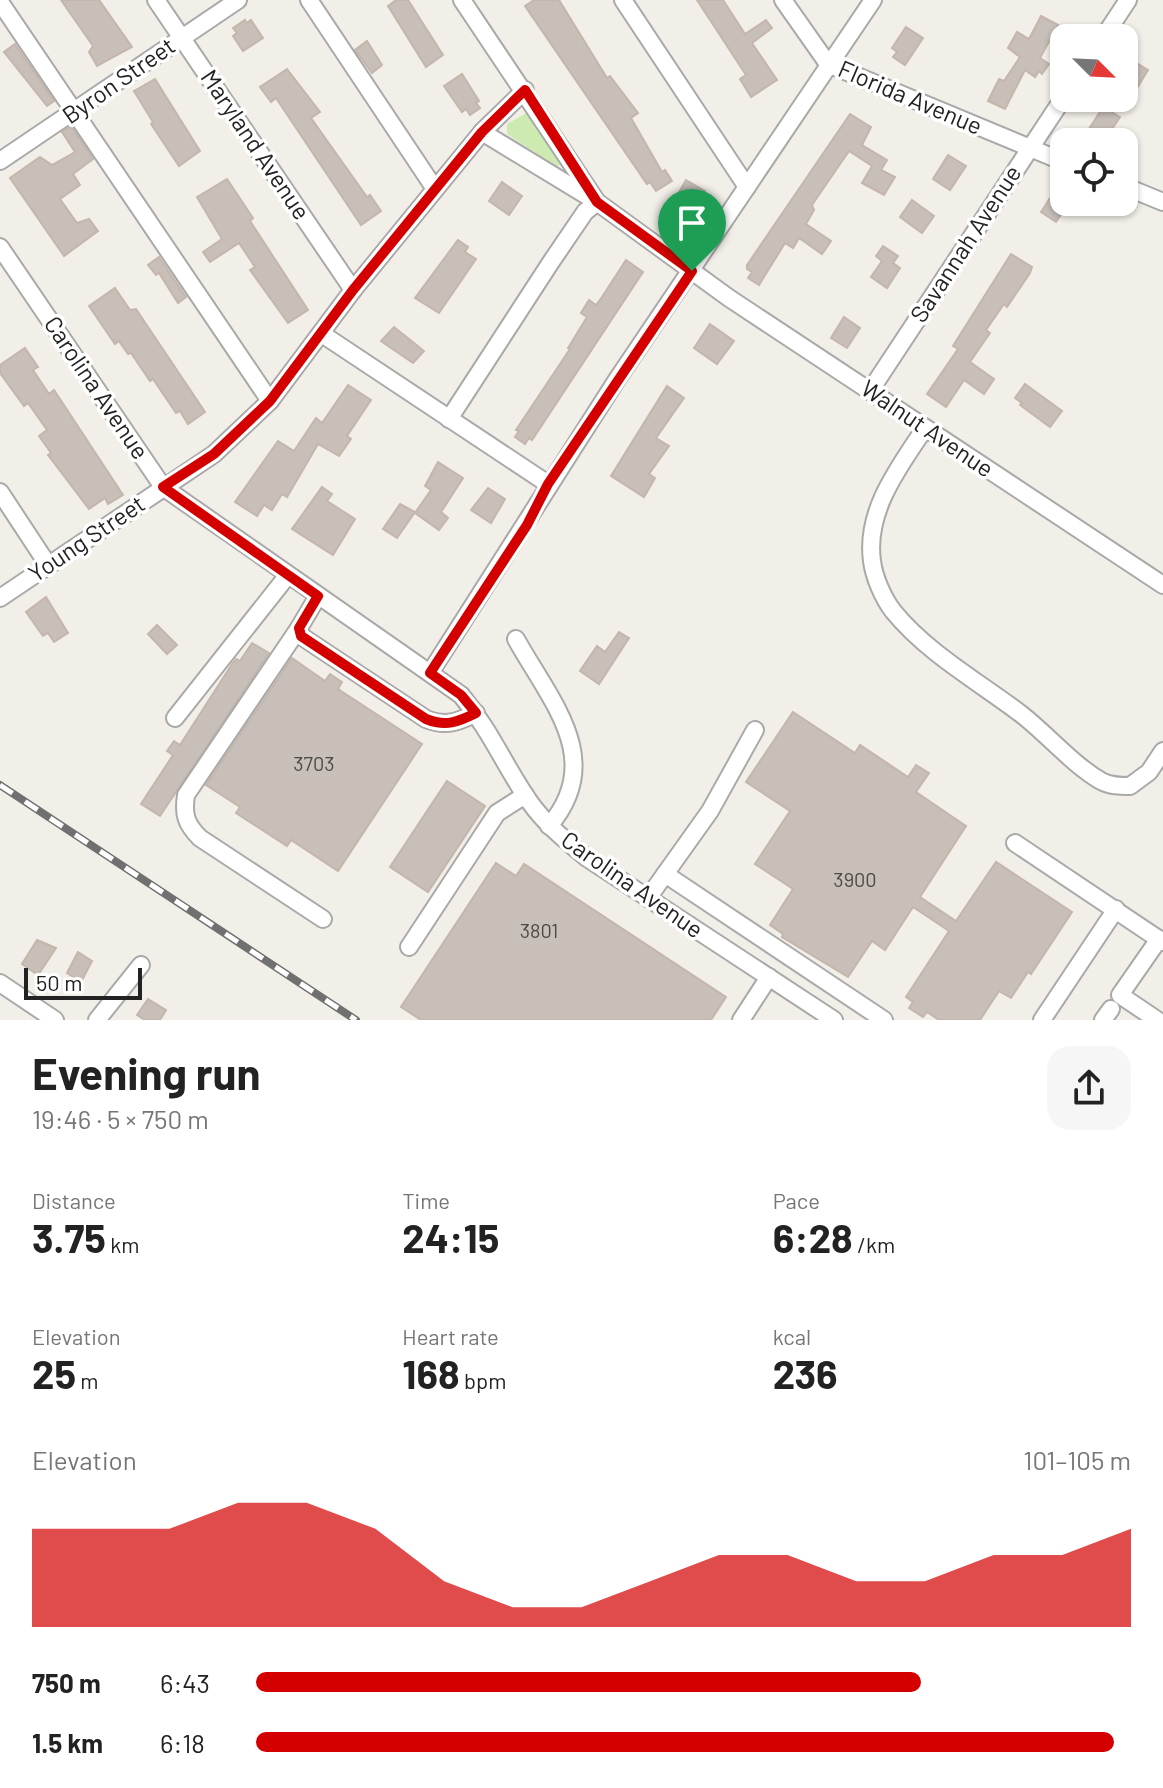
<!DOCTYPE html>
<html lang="en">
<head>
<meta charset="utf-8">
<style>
  body { margin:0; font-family:Barlow,sans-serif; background:#f6f6f6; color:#222; height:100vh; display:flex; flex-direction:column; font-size:30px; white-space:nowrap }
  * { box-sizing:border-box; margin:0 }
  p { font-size:26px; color:#767676 }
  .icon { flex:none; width:44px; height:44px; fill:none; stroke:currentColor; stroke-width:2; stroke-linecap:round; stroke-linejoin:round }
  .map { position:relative; height:1020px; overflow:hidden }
  .drawer { display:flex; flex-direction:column; background:#fff; flex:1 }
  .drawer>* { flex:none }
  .needle { width:52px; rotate:114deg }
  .fabs { position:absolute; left:1050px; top:24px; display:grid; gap:16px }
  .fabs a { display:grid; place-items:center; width:88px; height:88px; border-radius:16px; background:#fff; box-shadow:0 2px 6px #0004; font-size:40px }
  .scale { position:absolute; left:24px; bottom:20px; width:118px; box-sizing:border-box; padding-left:8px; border:4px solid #222; border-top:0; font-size:22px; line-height:28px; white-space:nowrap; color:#222; -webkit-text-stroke:6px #fff; paint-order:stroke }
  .pin { position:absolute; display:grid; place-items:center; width:68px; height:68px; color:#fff; margin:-82px -34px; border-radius:50% 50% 50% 0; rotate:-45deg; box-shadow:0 0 8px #0007 }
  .pin .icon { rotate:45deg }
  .round { display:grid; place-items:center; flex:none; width:84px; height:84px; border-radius:24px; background:#f6f6f6 }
  .overview { display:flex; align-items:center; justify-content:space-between; height:136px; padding:0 32px }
  h1 { font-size:44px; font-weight:700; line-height:60px }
  .figures { display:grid; grid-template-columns:repeat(3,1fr); gap:12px; height:136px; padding:8px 32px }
  .figures div { display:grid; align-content:center }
  .figures b { font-size:40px; font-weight:700 }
  .figures small { font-size:22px; font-weight:400 }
  .figures p { font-size:22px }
  .chart { height:224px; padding:16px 32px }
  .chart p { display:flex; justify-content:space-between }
  .chart svg { width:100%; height:144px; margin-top:8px; fill:#d40000; opacity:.7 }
  ul { padding:0 32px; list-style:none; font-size:26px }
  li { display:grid; grid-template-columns:128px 96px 1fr; align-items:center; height:60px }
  li i { height:20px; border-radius:10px; background:#d40000 }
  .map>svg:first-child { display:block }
</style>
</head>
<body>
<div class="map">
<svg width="1163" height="1020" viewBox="0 0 1163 1020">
  <rect width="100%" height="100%" fill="#f2efe9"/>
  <path fill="#cdebb0" d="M528 112 563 160 562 165 556 166 507 134V124Z"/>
  <g fill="#c7bfb8" stroke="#c4b6ab" stroke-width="2">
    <path d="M61 0H99L132 47 97 66 89 52 93 46Z"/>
    <path d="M396 0H408L443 55 426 67 388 6Z"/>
    <path d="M534 0H559L607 78 610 76 638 113 631 118 662 172 665 170 672 181 656 191 650 182 647 184 525 6Z"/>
    <path d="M697 0H723L745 34 766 20 772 28 752 43 777 80 751 97 740 79 746 75Z"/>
    <path d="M1041 16 1058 25 1040 58 1049 64 1042 74 1039 71 1035 77 1025 70 1005 109 988 101 999 79 1004 81 1020 57 1008 48 1017 32 1029 39Z"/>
    <path d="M245 20 247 23 251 20 263 38 243 51 233 36 237 33 233 28Z"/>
    <path d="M906 27 923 38 905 65 893 57 897 52 892 48Z"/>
    <path d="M367 41 382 65 372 73 355 50Z"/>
    <path d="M15 44 54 101 47 106 4 52Z"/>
    <path d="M1130 59 1148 70 1134 93 1124 87V69Z"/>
    <path d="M287 69 320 112 311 118 367 197 370 195 381 211 361 225 276 98 271 102 260 87Z"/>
    <path d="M462 74 479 101 476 103 480 108 470 115 466 109 462 112 444 86Z"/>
    <path d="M155 79 200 151 179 166 151 124 153 122 134 91Z"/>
    <path d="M1103 107 1120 117 1106 138 1100 134 1097 138 1087 132Z"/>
    <path d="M850 114 871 127 862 145 887 160 881 170 895 177 884 195 862 183 872 166 849 151 812 205 814 210 806 224 831 241 822 254 799 238 793 248 785 243 759 285 748 278 752 272 747 269V265Z"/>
    <path d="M71 126 93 159 73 174 80 185 60 199 77 223 89 219 98 231 64 256 10 178 40 157 52 165 75 152 62 132Z"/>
    <path d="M948 155 966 166 950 190 933 179Z"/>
    <path d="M227 179 253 218 250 221 308 310 288 323 250 270 255 267 239 243 210 262 203 252 222 239 197 197Z"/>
    <path d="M686 180 705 191 696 205 700 208 693 220 671 206Z"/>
    <path d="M502 182 522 196 509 215 489 201Z"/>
    <path d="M1054 192 1064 198V202H1070L1056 222 1041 212Z"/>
    <path d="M912 200 934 216 922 233 900 217Z"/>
    <path d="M458 240 468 247 465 252 476 259 439 313 415 298Z"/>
    <path d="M883 246 898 256 893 263 900 268 887 288 871 277 882 261 876 256Z"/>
    <path d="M1011 254 1032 267 1030 273 1007 307 1004 304 986 330 990 333 970 362 994 379 984 394 964 380 946 407 927 394 958 349 953 346Z"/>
    <path d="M159 257 186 297 178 303 159 273 156 275 148 265Z"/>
    <path d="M626 260 643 272 532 440 529 438 525 444 515 437 519 431 516 430 570 349 568 348 587 317 581 313 589 300 596 305 602 297Z"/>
    <path d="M115 288 130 310 136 309 205 412 188 424 180 411 176 413 153 379 150 381 131 353 128 354 119 341 115 344 89 306Z"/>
    <path d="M844 317 860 328 847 348 831 338Z"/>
    <path d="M710 324 734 341 717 364 694 348Z"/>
    <path d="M394 327 424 351 413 363 381 341Z"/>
    <path d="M25 348 38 367 33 370 49 394 54 390 123 495 108 504 105 498 89 509 48 455 51 453 39 436 47 430 28 403 24 406 0 373V365Z"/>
    <path d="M1025 384 1062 411 1050 427 1020 405 1022 403 1015 398Z"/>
    <path d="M348 385 371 400 347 436 351 439 339 456 318 444 287 497 282 494 272 510 264 505 257 516 235 502 278 441 294 451 316 418 322 423Z"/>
    <path d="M667 386 684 398 656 438 669 446 649 474 655 478 644 497 611 476Z"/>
    <path d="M438 462 463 478 441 512 448 518 439 530 415 513 431 490 425 486Z"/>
    <path d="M322 487 332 494 327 501 355 519 333 555 292 529Z"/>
    <path d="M488 488 505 499 491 523 471 510Z"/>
    <path d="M400 504 415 512 397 538 383 529Z"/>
    <path d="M46 597 68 633 54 642 48 633 43 636 26 612Z"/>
    <path d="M157 625 177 645 167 654 148 634Z"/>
    <path d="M619 632 629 638 599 684 580 671 597 646 605 652Z"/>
    <path d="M252 643 269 653 160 816 141 804 173 755 167 751 174 741 180 745 232 664 236 659 240 661Z"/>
    <path d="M292 658 325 681 330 674 342 682 338 689 422 744 338 871 291 840 287 846 236 813 240 807 206 785Z"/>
    <path d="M793 712 855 753 860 745 908 777 916 765 929 773 916 792 966 826 920 897 956 921 996 862 1072 912 1031 974 1028 972 1011 998 999 991 980 1020H939L927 1012 923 1017 909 1008 913 1002 906 997 949 931 913 907 885 950 872 941 848 977 782 937 783 934 770 925 793 889 755 864 790 811 746 782Z"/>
    <path d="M447 781 485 806 428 892 390 867Z"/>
    <path d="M496 863 516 876 524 864 726 997 711 1020H421L401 1007Z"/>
    <path d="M37 940 56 948 38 975 22 964Z"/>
    <path d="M78 952 92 961 81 982 67 973Z"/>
    <path d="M148 999 166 1010 160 1020H145L137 1015Z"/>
  </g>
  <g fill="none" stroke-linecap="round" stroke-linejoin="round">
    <g stroke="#a9a9a9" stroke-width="20">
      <g id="minor">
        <path d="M156 0 353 290"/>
        <path d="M309 0 435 189"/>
        <path d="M462 0 597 202 729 298 1163 585"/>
        <path d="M623 0 747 187"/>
        <path d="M783 0 828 64 1064 162"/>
        <path d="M0 2 270 401"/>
        <path d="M1103 38 1128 0"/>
        <path d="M0 161 238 0"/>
        <path d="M1124 186 1163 202"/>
        <path d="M0 247 163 487 461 695C491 731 504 765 529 801 545 824 566 841 587 858L834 1020"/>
        <path d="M322 334 548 484"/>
        <path d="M870 391 1064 97"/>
        <path d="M449 419 551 262 585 212 597 202 482 132"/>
        <path d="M925 428C899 467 865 511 872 561 874 577 883 598 893 611 927 653 979 682 1021 714 1048 735 1072 764 1101 781 1110 786 1120 786 1130 786L1149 772 1163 751"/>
        <path d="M0 492 48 565"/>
        <path d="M318 596 299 628 301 636 426 719C446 727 458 722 476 713"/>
        <path d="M0 598 214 454 270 401 353 290 482 132 525 90"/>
        <path d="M299 628 186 795C183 815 186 824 200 838L323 919"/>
        <path d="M516 639C551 702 606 760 549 826"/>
        <path d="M430 673 616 381 873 0"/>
        <path d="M175 718 288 575"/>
        <path d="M1015 843 1163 942"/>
        <path d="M665 874 884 1020"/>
        <path d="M648 898 710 811 755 730"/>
        <path d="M409 947 497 813 525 795"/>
        <path d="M0 983 55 1020"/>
        <path d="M97 1020 141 965"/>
        <path d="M741 1020 769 977"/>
        <path d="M1042 1020 1116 909"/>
        <path d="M1103 1020 1111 1009"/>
        <path d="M1157 1020 1120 995 1159 939"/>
      </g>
    </g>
    <use href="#minor" stroke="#fff" stroke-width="16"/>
    <g stroke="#707070" stroke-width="8">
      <path id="rail" d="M0 785 356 1020"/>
    </g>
    <use href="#rail" stroke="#fff" stroke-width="5" stroke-dasharray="15" stroke-linecap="butt"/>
  </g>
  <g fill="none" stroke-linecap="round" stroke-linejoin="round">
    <g stroke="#fff" stroke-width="16">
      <path id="route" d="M525 90 597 202 692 271 548 484 527 525 430 673 461 695 476 713C458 722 446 727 426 719L301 636 299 628 318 596 163 487 214 454 270 401 353 290 482 132Z"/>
    </g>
    <use href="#route" stroke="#d40000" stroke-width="10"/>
  </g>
  <g text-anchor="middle" stroke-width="7" stroke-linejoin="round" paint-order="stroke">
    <g font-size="20" fill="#4b4948">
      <text x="314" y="771">3703</text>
      <text x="855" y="887">3900</text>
      <text x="539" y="938">3801</text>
    </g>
    <g font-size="24" fill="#222" stroke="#fff">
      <text transform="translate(119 81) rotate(-35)" y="8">Byron Street</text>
      <text transform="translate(910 98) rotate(23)" y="8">Florida Avenue</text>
      <text transform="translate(255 145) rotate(56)" y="8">Maryland Avenue</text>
      <text transform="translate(966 244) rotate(-57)" y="8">Savannah Avenue</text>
      <text transform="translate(96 388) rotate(56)" y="8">Carolina Avenue</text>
      <text transform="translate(927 429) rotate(34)" y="8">Walnut Avenue</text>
      <text transform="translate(87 539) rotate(-34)" y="8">Young Street</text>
      <text transform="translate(632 885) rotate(35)" y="8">Carolina Avenue</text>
    </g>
  </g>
</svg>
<div class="fabs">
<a><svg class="needle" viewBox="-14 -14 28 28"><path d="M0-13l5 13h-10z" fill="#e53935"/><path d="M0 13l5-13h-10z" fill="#767676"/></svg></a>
<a><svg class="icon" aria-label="locate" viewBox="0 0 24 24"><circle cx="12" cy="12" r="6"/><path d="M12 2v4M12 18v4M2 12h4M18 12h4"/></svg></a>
</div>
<div class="scale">50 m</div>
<div class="pin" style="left:692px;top:271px;background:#1e9e55"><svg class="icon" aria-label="arrive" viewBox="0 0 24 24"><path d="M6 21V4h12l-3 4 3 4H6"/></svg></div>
</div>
<section class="drawer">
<div class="overview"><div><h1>Evening run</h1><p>19:46 · 5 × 750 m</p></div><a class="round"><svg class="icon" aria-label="share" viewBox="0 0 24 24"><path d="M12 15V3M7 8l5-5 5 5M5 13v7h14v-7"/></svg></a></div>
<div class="figures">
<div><p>Distance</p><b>3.75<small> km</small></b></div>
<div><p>Time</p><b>24:15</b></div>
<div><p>Pace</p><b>6:28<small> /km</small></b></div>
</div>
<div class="figures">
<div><p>Elevation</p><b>25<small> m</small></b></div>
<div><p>Heart rate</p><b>168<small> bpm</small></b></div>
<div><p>kcal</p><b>236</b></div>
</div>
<div class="chart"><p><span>Elevation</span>101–105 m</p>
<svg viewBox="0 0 160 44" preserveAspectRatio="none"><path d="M0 44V14L10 14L20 14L30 6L40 6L50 14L60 30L70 38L80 38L90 30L100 22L110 22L120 30L130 30L140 22L150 22L160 14V44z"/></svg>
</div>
<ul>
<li><b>750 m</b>6:43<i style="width:76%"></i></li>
<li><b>1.5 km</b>6:18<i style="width:98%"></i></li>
</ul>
</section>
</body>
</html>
